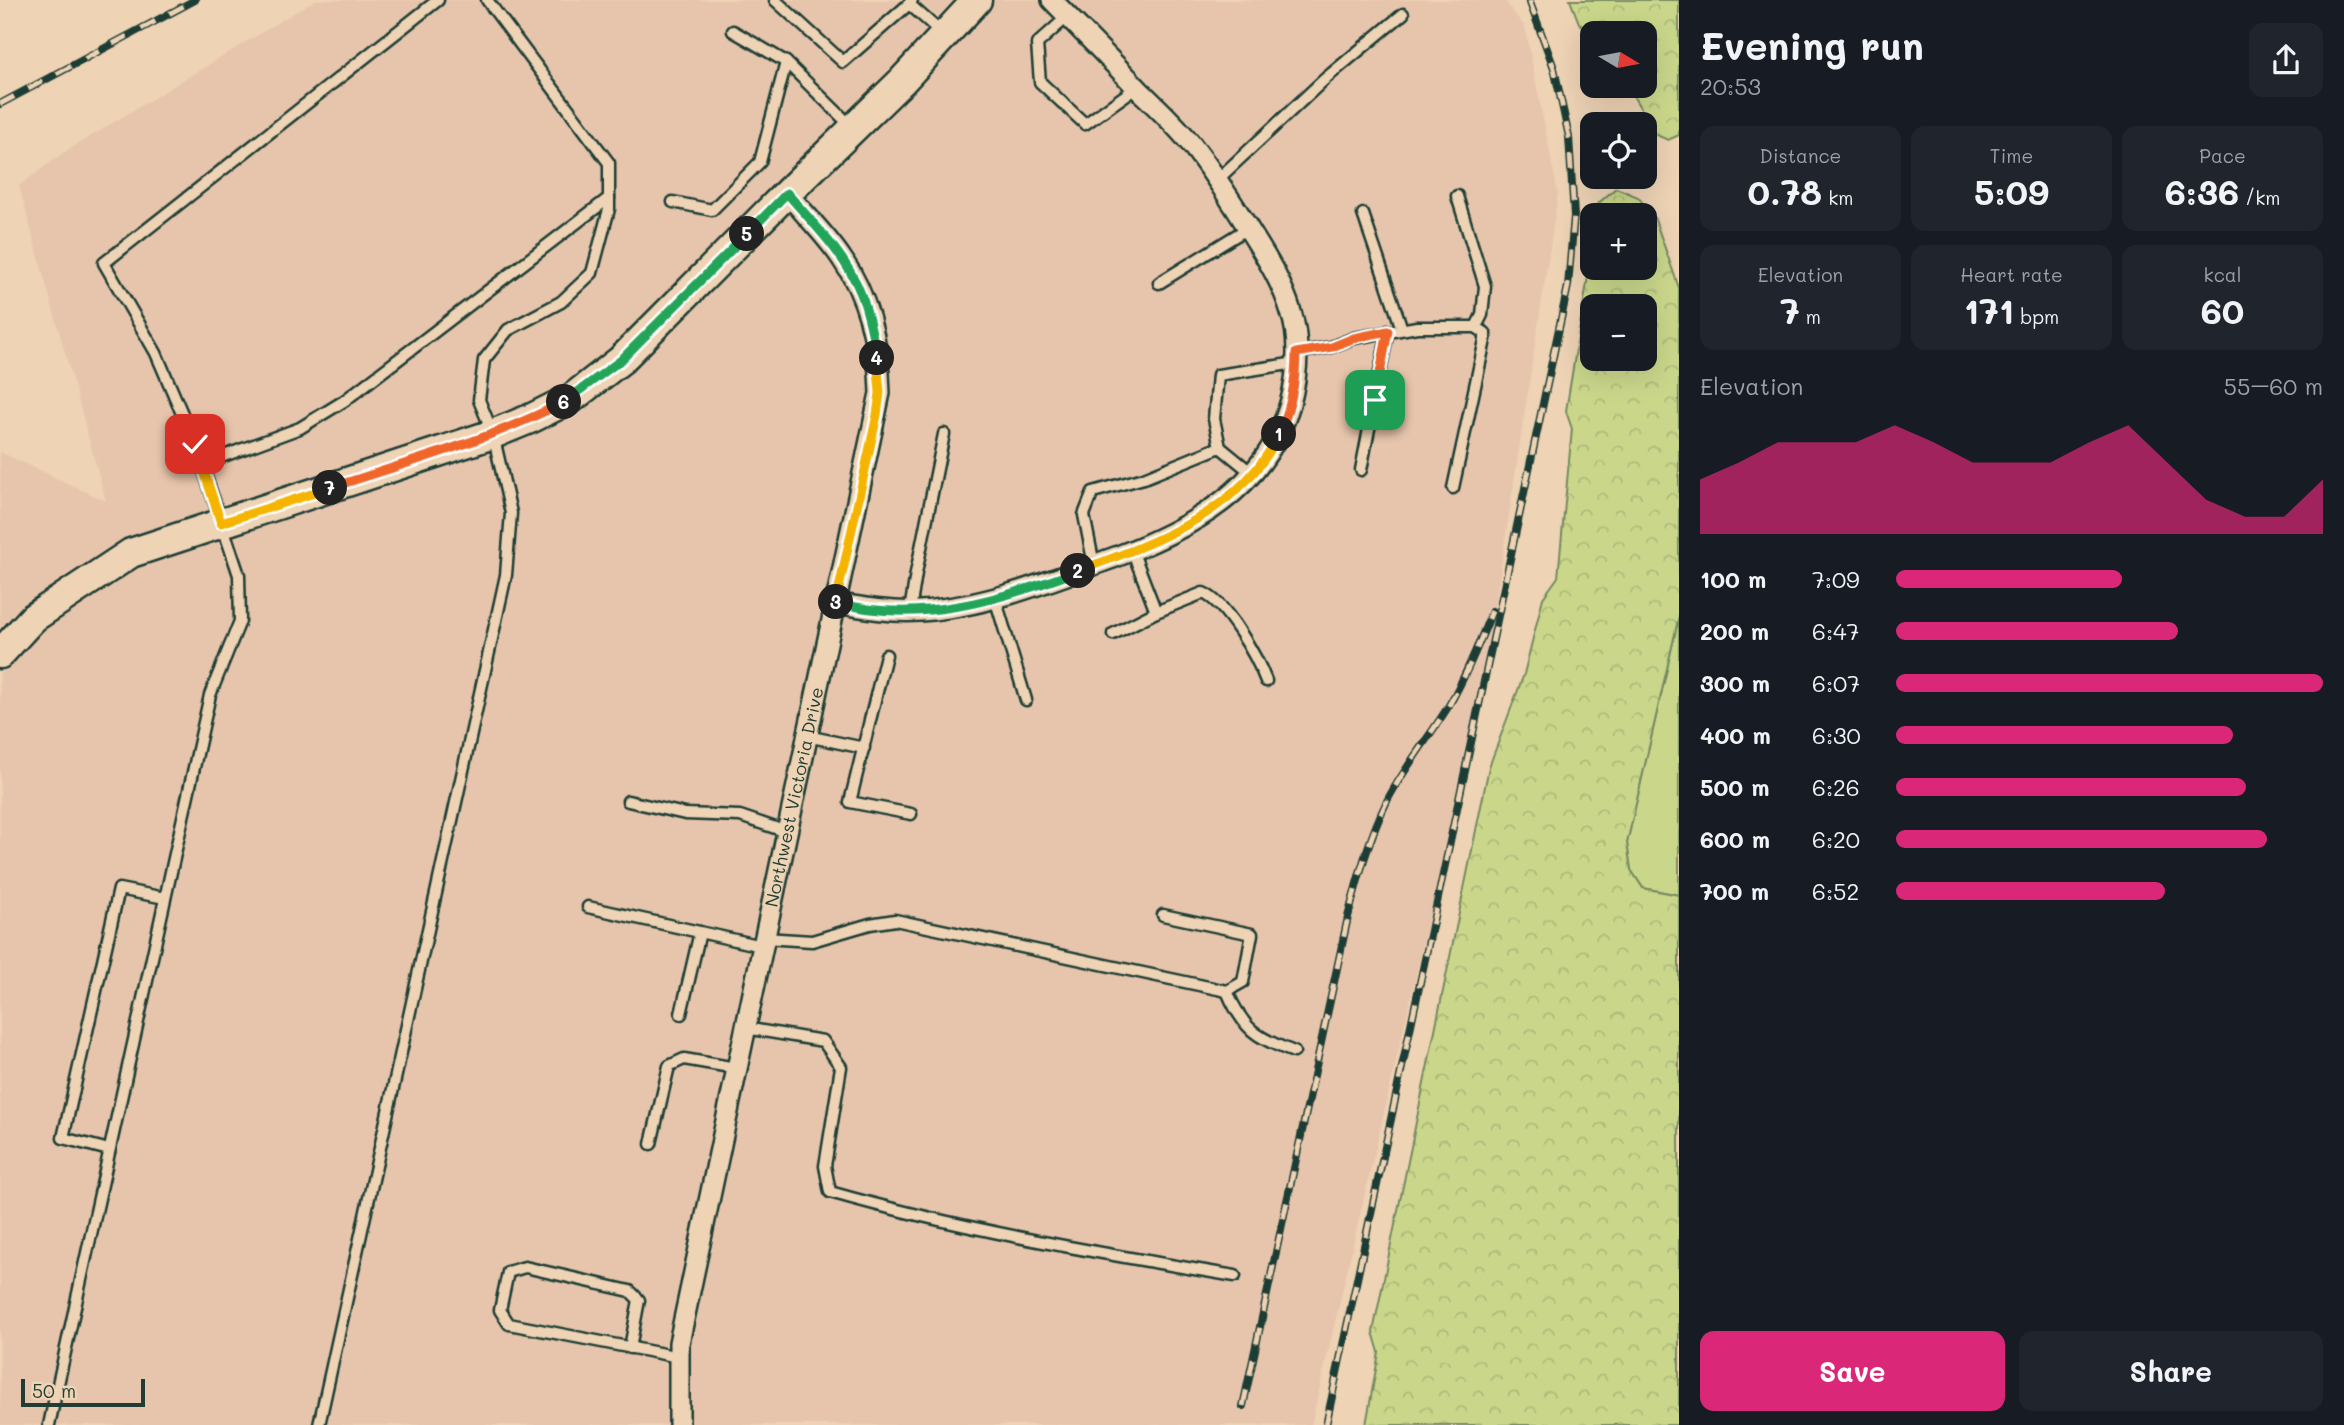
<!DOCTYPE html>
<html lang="en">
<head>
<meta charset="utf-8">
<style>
  body { margin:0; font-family:Mali,sans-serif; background:#20242c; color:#f1f3f6; height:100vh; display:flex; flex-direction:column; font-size:26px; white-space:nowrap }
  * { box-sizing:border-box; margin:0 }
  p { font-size:23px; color:#9ea1a6 }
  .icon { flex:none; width:38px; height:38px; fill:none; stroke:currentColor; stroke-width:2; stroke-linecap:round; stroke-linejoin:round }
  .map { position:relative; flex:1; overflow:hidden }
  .sheet { display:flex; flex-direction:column; background:#171b24; width:665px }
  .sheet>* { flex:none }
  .needle { width:46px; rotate:100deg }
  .controls { position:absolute; left:1580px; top:21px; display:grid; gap:14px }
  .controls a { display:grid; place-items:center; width:77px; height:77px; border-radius:14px; background:#171b24; box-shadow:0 7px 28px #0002; font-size:35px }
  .scale { position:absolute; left:21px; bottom:18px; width:124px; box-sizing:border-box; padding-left:7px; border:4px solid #1f3d34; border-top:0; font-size:19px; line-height:24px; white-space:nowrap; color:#1f3d34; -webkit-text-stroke:5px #eed3b5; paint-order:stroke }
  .pin { position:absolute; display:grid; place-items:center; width:60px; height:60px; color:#fff; margin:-30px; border-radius:14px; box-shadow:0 4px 10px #0006 }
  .km { position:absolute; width:35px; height:35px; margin:-18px; border-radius:50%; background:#222; color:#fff; font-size:19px; line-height:35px; text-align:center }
  .round { display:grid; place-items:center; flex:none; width:74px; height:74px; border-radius:14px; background:#20242c }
  .summary { display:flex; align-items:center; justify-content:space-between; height:119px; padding:0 21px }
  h1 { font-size:38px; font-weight:700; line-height:52px }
  .figures { display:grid; grid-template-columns:repeat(3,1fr); gap:10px; height:119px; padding:7px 21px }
  .figures div { display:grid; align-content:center; border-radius:14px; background:#20242c; text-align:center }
  .figures b { font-size:35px; font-weight:700 }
  .figures small { font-size:19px; font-weight:400 }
  .figures p { font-size:19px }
  .chart { height:196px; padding:14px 21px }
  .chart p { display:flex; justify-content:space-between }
  .chart svg { width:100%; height:126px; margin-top:7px; fill:#db2777; opacity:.7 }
  .action { display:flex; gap:14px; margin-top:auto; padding:14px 21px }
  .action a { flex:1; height:80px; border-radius:14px; background:#db2777; color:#fff; font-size:28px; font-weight:700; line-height:80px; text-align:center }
  .action a+a { background:#20242c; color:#f1f3f6 }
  ul { padding:0 21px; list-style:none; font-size:23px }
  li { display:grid; grid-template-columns:112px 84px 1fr; align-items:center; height:52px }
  li i { height:18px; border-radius:9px; background:#db2777 }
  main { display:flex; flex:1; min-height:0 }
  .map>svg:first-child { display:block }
</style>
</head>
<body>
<main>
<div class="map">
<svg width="1679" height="1425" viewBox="0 0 1679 1425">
  <defs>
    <pattern id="forest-crowns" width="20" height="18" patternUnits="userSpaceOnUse" patternTransform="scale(1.75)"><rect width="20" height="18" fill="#cad78b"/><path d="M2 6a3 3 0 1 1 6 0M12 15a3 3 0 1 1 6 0" fill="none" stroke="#adb979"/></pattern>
  </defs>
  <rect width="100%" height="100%" fill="#eed3b5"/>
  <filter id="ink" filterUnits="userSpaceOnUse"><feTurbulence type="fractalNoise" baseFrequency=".0143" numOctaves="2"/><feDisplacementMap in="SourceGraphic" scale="14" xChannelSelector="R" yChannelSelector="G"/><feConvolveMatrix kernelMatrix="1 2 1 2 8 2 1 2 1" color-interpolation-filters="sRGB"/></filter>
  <g filter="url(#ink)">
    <path fill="#e7c5ac" d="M315 0H1504L1525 27 1558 194 1481 698 1311 1425H0V452L106 501 19 186 63 153Z"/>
    <path fill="#cad78b" stroke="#748a60" stroke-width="2" d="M1679 616V895L1643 888 1631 870 1627 843Z"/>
    <g fill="url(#forest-crowns)" stroke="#748a60" stroke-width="2" fill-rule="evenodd">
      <path d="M1570 0H1679V135L1668 140 1647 131 1642 111 1628 87 1627 86H1645V33H1589L1579 23Z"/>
      <path d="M1616 188 1638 197 1654 217 1679 288V616L1627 843 1631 870 1643 888 1679 895V1425H1366L1379 1352 1373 1332 1489 767 1524 674 1543 598 1558 577 1572 429 1566 411 1592 252V268H1645V215H1594V207ZM1592 306H1645V359H1592Z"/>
    </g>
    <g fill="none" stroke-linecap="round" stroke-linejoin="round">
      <g stroke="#1f3d34" stroke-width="15">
        <g id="lane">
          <path d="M775 0 843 62 909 4"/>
          <path d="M912 0 909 4 944 35"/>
          <path d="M1068 16 1037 44 1040 82 1085 124 1137 87"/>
          <path d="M733 31 786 62"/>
          <path d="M1217 180 1326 78 1403 14"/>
          <path d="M1457 196 1485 286 1482 315 1476 327"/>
          <path d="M673 202 712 210 760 162 786 62 853 128"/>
          <path d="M1363 214 1402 329"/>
          <path d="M1159 283 1248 228"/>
          <path d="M1296 353 1331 347 1354 338 1417 327H1476L1485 333V340L1453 488"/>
          <path d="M202 464 300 428 344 401 609 198"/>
          <path d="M1361 470 1388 331"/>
          <path d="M1253 474 1220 447 1214 419 1218 375 1296 363"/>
          <path d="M1132 550 1156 612 1203 593C1226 602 1257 657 1266 681"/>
          <path d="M1094 565 1084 515 1093 492 1144 478 1220 447"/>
          <path d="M995 598 1026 700"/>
          <path d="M910 611 916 573 944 434"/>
          <path d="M1113 634 1156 612"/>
          <path d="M886 655 850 802 911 814"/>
          <path d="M807 736 864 748"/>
          <path d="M628 801 685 814 740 816 787 832"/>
          <path d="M588 907 762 946"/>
          <path d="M764 938 812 941 870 924 895 920 1227 991 1243 982 1252 934 1163 915"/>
          <path d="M1227 991C1243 1029 1256 1038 1294 1052"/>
          <path d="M681 1014 700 932"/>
          <path d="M745 1028 823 1041 841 1067 825 1166 830 1192C963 1230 1098 1253 1235 1276"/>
          <path d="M651 1144 669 1066 684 1059 736 1068"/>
          <path d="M109 1150 63 1138 119 889 165 898"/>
          <path d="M630 1348 639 1300 630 1291 525 1267 508 1272 500 1310 509 1324 679 1357"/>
          <path d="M49 1425 210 695 240 621 239 575 195 444 156 353 104 263 438 0"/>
          <path d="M319 1425 506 575 511 513 493 434 479 400 484 360 508 330 561 302 592 273 609 209V163L487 0"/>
        </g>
      </g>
      <g stroke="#1f3d34" stroke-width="24">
        <g id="street">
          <path d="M836 603C863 608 893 613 920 611 988 607 1055 579 1118 556 1203 524 1281 477 1295 380 1298 358 1298 333 1291 312 1283 285 1268 260 1253 236 1234 205 1214 173 1191 144 1176 125 1158 108 1140 91 1111 60 1081 30 1052 0"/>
          <path id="s1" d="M679 1425V1343L880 393C879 347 869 298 842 259 827 236 805 215 787 193"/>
        </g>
      </g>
      <g stroke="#1f3d34" stroke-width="33">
        <path id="secondary" d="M0 654 33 618 131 553 493 434 532 418 572 398 621 360 787 193 902 81 977 0"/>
      </g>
      <use href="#lane" stroke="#eed3b5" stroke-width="10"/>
      <use href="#street" stroke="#eed3b5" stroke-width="19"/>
      <use href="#secondary" stroke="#eed3b5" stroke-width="28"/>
      <g stroke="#1f3d34" stroke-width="8">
        <g id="rail">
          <path d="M0 104 195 0"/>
          <path d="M1243 1406 1348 917C1358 878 1369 838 1387 801 1404 768 1428 739 1448 707 1466 676 1479 644 1492 611"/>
          <path d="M1326 1425 1568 286 1574 216 1569 137 1554 68 1529 0"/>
        </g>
      </g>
      <use href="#rail" stroke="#eed3b5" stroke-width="5" stroke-dasharray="16" stroke-linecap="butt"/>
    </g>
  </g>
  <g fill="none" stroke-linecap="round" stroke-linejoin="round" filter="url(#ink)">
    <g stroke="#fff" stroke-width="14">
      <path id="split-1" d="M1279 434C1291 408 1296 382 1296 353L1332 347 1354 338 1388 331 1375 400"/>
    </g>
    <g stroke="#fff" stroke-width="14">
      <path id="split-2" d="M1078 571C1154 543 1242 512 1279 434"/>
    </g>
    <g stroke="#fff" stroke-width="14">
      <path id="split-3" d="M836 602C916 626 1003 599 1078 571"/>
    </g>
    <g stroke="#fff" stroke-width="14">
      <path id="split-4" d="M836 602 877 415 880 393 877 358"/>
    </g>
    <g stroke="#fff" stroke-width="14">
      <path id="split-5" d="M747 234 787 193C814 225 846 255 861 294 869 314 873 337 877 358"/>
    </g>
    <g stroke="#fff" stroke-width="14">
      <path id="split-6" d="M564 402 621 360 747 234"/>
    </g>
    <g stroke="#fff" stroke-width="14">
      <path id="split-7" d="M330 488C409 462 490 440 564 402"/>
    </g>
    <g stroke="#fff" stroke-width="14">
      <path id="split-8" d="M195 444 221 523 330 488"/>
    </g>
    <use href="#split-1" stroke="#f0652b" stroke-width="9"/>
    <use href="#split-2" stroke="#f5b400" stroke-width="9"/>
    <use href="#split-3" stroke="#22a559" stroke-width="9"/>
    <use href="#split-4" stroke="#f5b400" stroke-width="9"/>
    <use href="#split-5" stroke="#22a559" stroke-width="9"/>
    <use href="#split-6" stroke="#22a559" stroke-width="9"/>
    <use href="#split-7" stroke="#f0652b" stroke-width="9"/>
    <use href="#split-8" stroke="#f5b400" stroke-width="9"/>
  </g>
  <g text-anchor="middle" stroke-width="5" stroke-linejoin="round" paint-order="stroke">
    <g font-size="18" fill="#1f3d34" stroke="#eed3b5">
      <text dy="6" stroke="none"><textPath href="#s1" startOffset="640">Northwest Victoria Drive</textPath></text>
    </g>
  </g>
</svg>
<div class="controls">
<a><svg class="needle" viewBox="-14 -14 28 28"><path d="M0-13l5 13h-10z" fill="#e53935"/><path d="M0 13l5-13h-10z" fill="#9ea1a6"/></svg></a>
<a><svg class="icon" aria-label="locate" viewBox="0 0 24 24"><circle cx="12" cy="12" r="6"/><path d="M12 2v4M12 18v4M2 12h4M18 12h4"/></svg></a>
<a>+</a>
<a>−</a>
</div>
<div class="scale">50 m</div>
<div class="pin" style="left:1375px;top:400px;background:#1e9e55"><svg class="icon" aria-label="arrive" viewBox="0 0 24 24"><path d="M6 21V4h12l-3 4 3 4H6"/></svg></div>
<div class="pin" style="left:195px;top:444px;background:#d93025"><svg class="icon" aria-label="check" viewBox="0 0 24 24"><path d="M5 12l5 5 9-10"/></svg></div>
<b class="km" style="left:1279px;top:434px">1</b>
<b class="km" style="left:1078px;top:571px">2</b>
<b class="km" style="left:836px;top:602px">3</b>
<b class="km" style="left:877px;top:358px">4</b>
<b class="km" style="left:747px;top:234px">5</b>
<b class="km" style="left:564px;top:402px">6</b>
<b class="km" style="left:330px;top:488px">7</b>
</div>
<section class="sheet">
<div class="summary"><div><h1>Evening run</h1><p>20:53</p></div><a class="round"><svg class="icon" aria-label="share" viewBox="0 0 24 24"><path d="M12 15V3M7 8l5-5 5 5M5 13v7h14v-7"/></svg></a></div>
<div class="figures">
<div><p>Distance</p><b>0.78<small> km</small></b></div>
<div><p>Time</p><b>5:09</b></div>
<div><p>Pace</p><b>6:36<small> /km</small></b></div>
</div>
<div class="figures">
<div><p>Elevation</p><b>7<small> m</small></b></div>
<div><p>Heart rate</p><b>171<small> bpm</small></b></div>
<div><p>kcal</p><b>60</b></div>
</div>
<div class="chart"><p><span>Elevation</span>55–60 m</p>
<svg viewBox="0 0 160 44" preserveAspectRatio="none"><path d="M0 44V25L10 19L20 12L30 12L40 12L50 6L60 12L70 19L80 19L90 19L100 12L110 6L120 19L130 32L140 38L150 38L160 25V44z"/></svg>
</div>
<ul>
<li><b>100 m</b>7:09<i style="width:53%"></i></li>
<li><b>200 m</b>6:47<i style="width:66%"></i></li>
<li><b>300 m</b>6:07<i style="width:100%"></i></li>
<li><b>400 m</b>6:30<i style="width:79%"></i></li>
<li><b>500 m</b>6:26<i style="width:82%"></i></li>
<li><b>600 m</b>6:20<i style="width:87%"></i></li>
<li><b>700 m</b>6:52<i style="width:63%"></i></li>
</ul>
<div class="action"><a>Save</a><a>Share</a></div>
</section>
</main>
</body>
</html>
